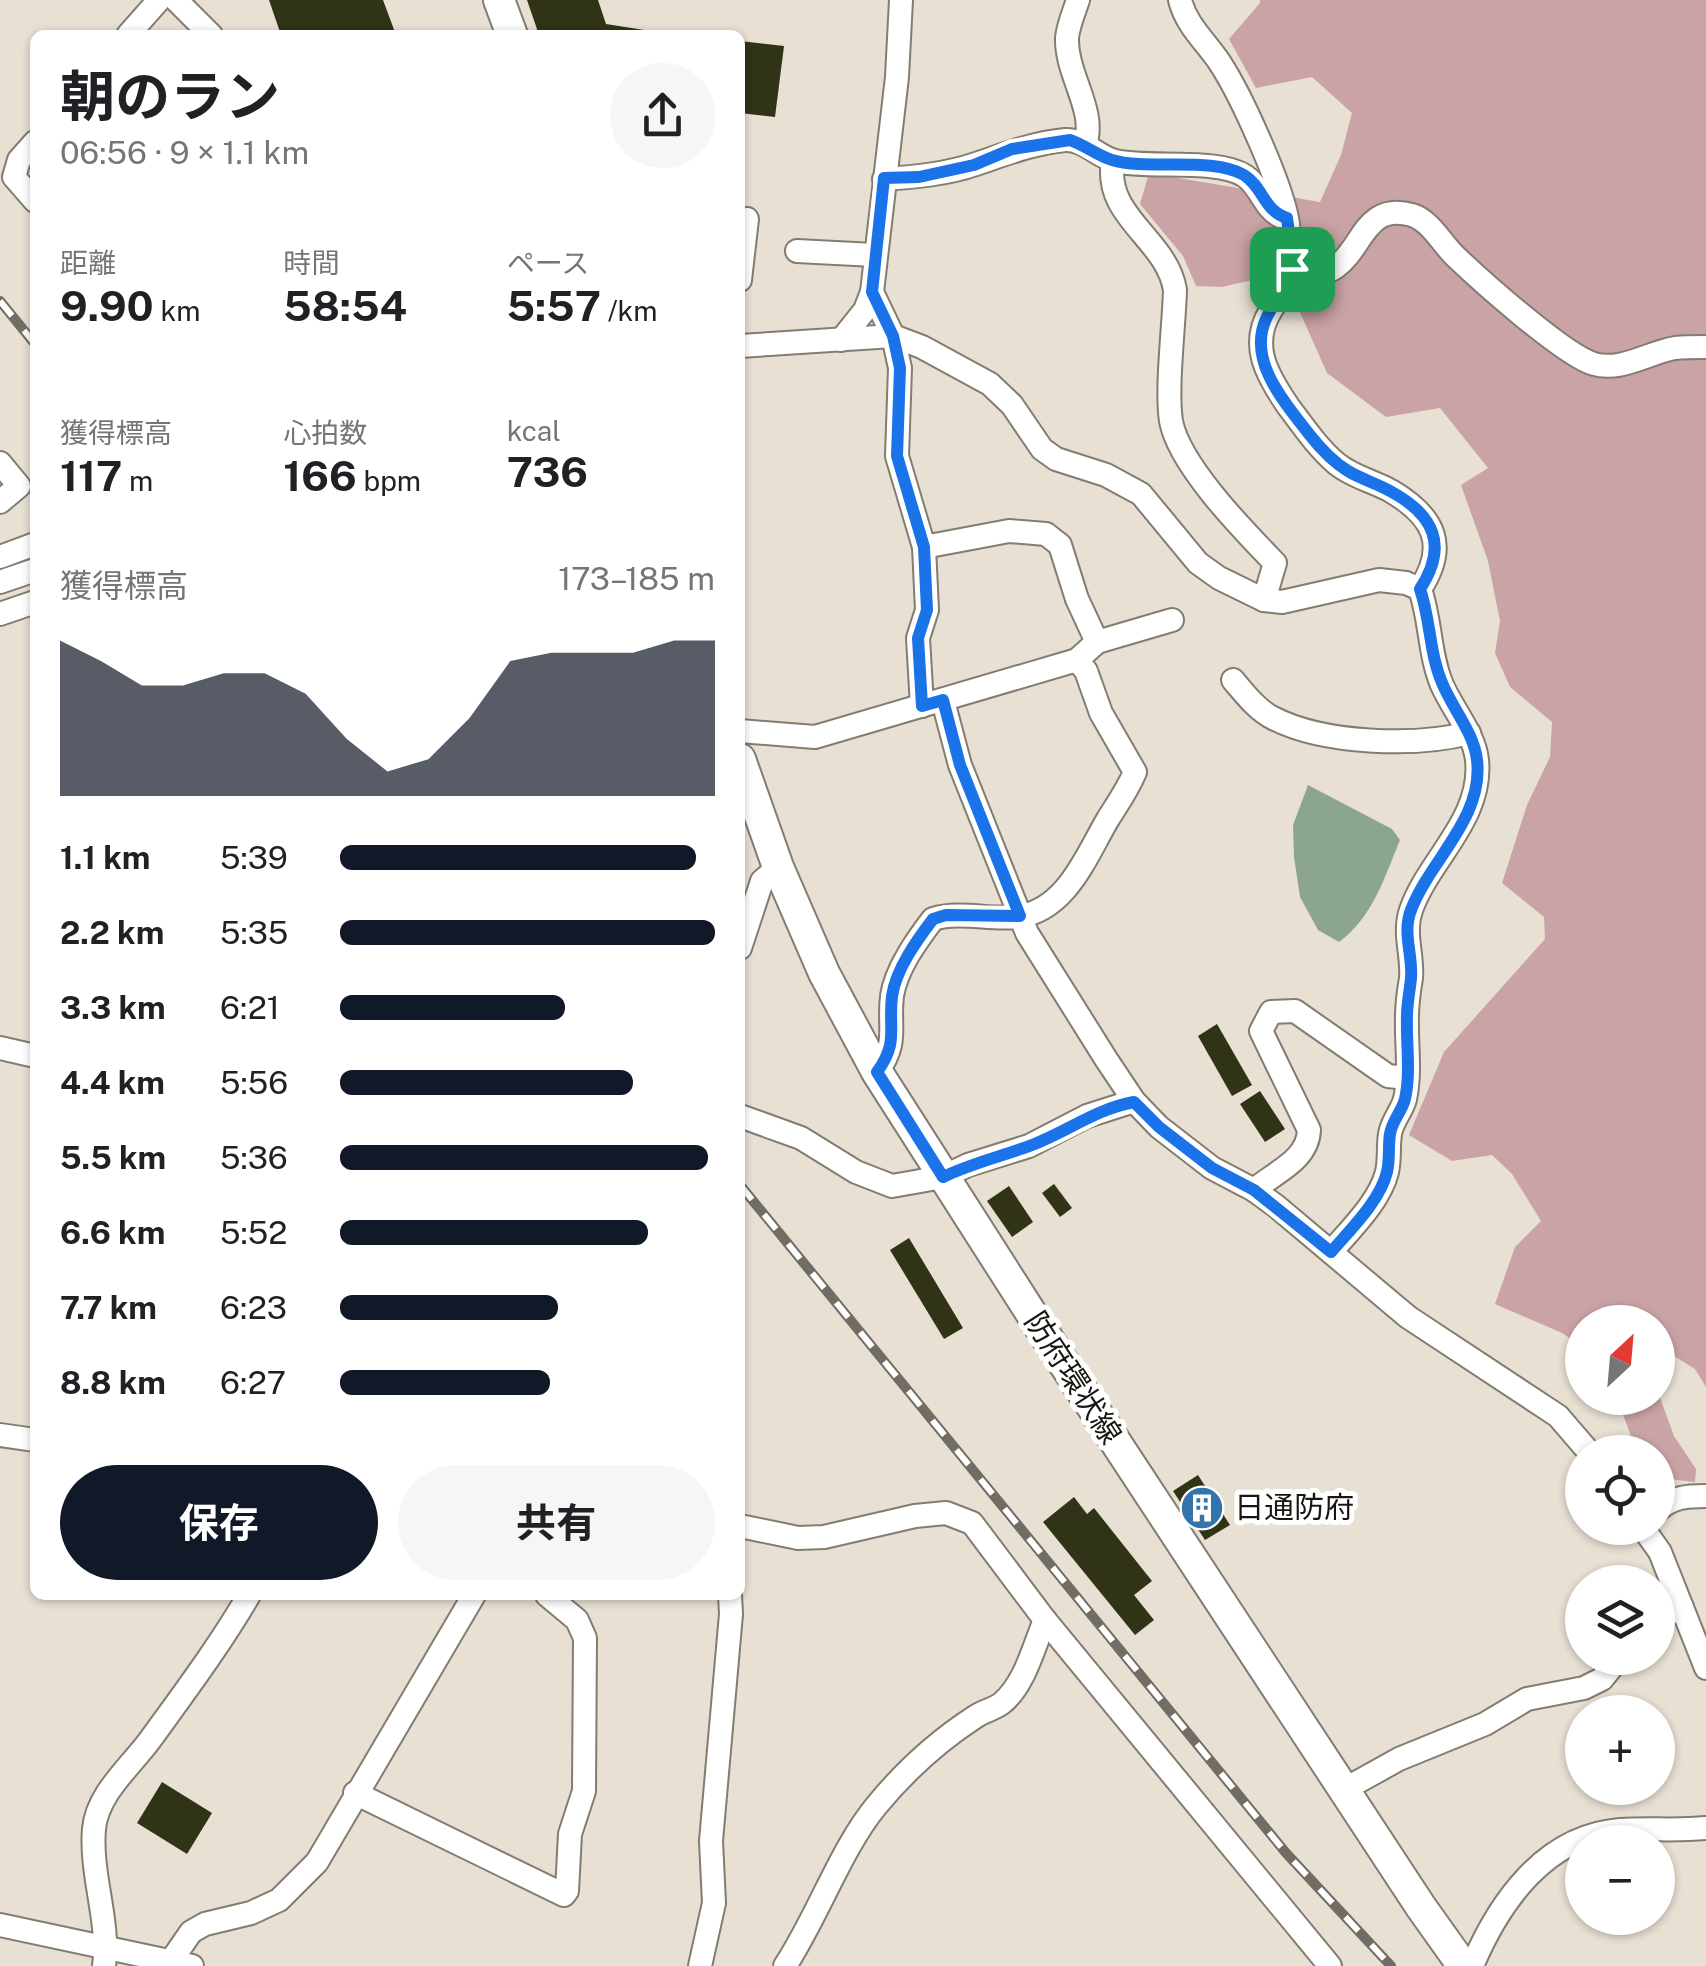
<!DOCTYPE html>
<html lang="ja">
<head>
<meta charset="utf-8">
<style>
  body { margin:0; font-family:"Public Sans","Noto Sans JP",sans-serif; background:#f6f6f6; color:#202124; height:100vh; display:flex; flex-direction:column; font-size:38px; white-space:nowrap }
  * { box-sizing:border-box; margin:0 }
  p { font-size:32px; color:#757577 }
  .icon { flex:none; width:55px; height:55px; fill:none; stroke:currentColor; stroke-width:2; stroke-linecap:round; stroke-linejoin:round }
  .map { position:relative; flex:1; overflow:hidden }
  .details { position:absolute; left:30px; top:30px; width:715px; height:1570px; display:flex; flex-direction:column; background:#fff; border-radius:15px; box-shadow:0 2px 8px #0004 }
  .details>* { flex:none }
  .needle { width:65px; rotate:26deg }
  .tools { position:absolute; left:1565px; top:1305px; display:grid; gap:20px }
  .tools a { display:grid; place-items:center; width:110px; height:110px; border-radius:50%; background:#fff; box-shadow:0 2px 8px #0004; font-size:50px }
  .pin { position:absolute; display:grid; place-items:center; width:85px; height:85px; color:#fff; margin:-42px; border-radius:20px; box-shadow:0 5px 15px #0006 }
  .round { display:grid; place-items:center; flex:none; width:105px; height:105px; border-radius:52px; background:#f6f6f6 }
  .head { display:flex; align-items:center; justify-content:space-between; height:170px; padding:0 30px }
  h1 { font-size:55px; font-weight:700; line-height:75px }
  .metrics { display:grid; grid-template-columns:repeat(3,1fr); gap:15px; height:170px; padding:10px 30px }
  .metrics div { display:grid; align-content:center }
  .metrics b { font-size:42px; font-weight:700 }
  .metrics small { font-size:28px; font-weight:400 }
  .metrics p { font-size:28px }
  .chart { height:280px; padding:20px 30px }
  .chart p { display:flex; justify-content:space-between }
  .chart svg { width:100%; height:180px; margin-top:10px; fill:#111827; opacity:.7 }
  .action { display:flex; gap:20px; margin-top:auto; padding:20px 30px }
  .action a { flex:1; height:115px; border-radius:60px; background:#111827; color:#fff; font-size:40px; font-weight:700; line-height:115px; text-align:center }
  .action a+a { background:#f6f6f6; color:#202124 }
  ul { padding:0 30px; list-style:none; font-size:32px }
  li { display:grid; grid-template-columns:160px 120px 1fr; align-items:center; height:75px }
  li i { height:25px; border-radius:12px; background:#111827 }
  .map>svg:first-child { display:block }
</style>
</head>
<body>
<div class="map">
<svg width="1706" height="1966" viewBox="0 0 1706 1966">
  <rect width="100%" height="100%" fill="#e8e0d2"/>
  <g fill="#caa3a6">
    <path d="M1260 0H1706V1387L1695 1369 1674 1356 1658 1385V1322H1582V1346L1562 1333 1495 1304 1515 1247 1541 1221 1512 1174 1492 1155 1452 1161 1409 1135 1444 1052 1545 939 1544 917 1502 883 1527 805 1550 757 1552 722 1510 687 1495 653 1500 621 1488 561 1461 485 1488 468 1440 408 1386 417 1327 373 1299 310 1269 276 1222 287 1196 286 1183 256 1140 204 1149 173 1320 202 1341 155 1352 113 1312 77 1256 88 1229 39 1260 3Z"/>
    <path d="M1658 1392 1674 1436 1696 1469 1695 1482 1658 1478V1452H1638L1635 1447 1617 1398H1658Z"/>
  </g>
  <path fill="#8ca68e" d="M1308 785 1392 829 1400 840C1384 878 1373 917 1339 942L1318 930 1300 897 1294 857 1293 825Z"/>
  <g fill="#303316">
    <path d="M269 0H383L396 35H281Z"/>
    <path d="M527 0H598L606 24 676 35H539Z"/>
    <path d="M740 41 784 46 775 117 740 113Z"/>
    <path d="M1217 1024 1252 1085 1232 1096 1198 1036Z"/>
    <path d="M1260 1091 1285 1129 1265 1142 1240 1104Z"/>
    <path d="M1054 1184 1072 1208 1060 1217 1042 1193Z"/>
    <path d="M1009 1186 1033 1222 1012 1237 987 1201Z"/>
    <path d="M909 1238 963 1328 944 1339 890 1250Z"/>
    <path d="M1198 1475 1230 1525 1205 1540 1173 1491Z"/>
    <path d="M1074 1497 1087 1514 1094 1508 1152 1581 1134 1595 1154 1620 1135 1635 1043 1522Z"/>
    <path d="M162 1782 212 1813 187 1854 137 1823Z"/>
  </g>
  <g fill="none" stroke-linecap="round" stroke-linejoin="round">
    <g stroke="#837c70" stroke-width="26">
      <g id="minor">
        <path d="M176 0 211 35"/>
        <path d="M1078 0C1074 12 1068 26 1067 38 1066 76 1097 110 1085 145"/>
        <path d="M1180 0C1186 25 1206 42 1220 63 1241 95 1283 187 1288 224 1289 237 1293 255 1292 269 1290 284 1279 297 1271 310 1249 345 1267 375 1288 406 1303 426 1318 448 1337 464 1353 477 1373 481 1391 491 1435 517 1448 546 1420 589"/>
        <path d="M128 35 159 0"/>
        <path d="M35 142 19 160 14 177 35 201"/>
        <path d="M1113 161C1103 217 1167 239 1175 290 1174 326 1166 388 1171 421 1179 465 1244 531 1275 563L1264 600"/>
        <path d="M884 179C915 177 947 174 976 164 1006 154 1033 143 1065 140 1084 139 1098 157 1115 161 1148 169 1218 158 1245 176 1260 186 1264 208 1280 216"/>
        <path d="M797 251 874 255"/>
        <path d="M1292 269C1305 270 1325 276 1336 267 1363 248 1365 202 1412 215 1431 221 1442 244 1456 257 1480 280 1565 356 1594 364 1621 372 1650 352 1675 348 1685 347 1696 347 1706 347"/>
        <path d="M740 280 747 219"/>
        <path d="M872 292 893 336 900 368 897 456 924 547 927 610 918 638 922 706"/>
        <path d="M841 340 865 310 872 292 897 77 901 0"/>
        <path d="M740 346 893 336 922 347 990 384 1012 405 1042 449 1056 459 1106 475 1141 494 1198 563 1219 578 1264 600 1282 602 1379 580 1406 583 1420 589C1431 621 1429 654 1442 685 1453 710 1474 733 1477 760 1483 819 1429 859 1411 910 1403 933 1413 955 1411 978 1409 990 1407 1003 1407 1016 1406 1043 1411 1072 1405 1099 1402 1111 1392 1121 1390 1134 1388 1146 1390 1159 1387 1172 1380 1201 1350 1230 1331 1252"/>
        <path d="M0 463 19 486 0 502"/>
        <path d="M924 547 1009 531 1046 534 1060 545 1077 599 1097 642"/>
        <path d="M0 557 35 544"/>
        <path d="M0 582 35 570"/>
        <path d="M0 614 35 602"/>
        <path d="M1233 680C1245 694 1257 710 1273 718 1323 744 1415 747 1469 733"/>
        <path d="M943 701 960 765 1027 933 1106 1059 1134 1101 1159 1127 1212 1168 1254 1190 1276 1206 1408 1317 1558 1416 1589 1452"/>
        <path d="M740 731 815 737 1077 660 1097 642 1172 620"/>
        <path d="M740 948 762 881 778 867"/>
        <path d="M0 1048 35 1056"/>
        <path d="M877 1072C899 1042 888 1028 892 996 896 969 917 940 933 919 960 911 989 920 1017 917 1067 910 1086 856 1108 819 1118 803 1128 789 1135 772L1101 713 1086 671 1077 660"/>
        <path d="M740 1116 801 1138 856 1172 892 1186 943 1177 968 1165 1029 1146 1087 1116 1134 1101"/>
        <path d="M1254 1190C1275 1172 1308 1160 1309 1130L1261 1031 1271 1012 1295 1011 1388 1076 1407 1078"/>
        <path d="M0 1435 35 1440"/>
        <path d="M1658 1510C1672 1497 1687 1496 1706 1496"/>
        <path d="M740 1526 798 1538 824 1537 915 1516 946 1513 972 1523 1045 1620 1330 1966"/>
        <path d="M1643 1528 1660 1552 1706 1668"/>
        <path d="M1658 1619 1682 1607"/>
        <path d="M1345 1789 1399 1759 1485 1724 1527 1699 1584 1688 1602 1679 1619 1658"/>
        <path d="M355 1793 564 1895 567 1891 570 1834 584 1791 585 1638 577 1620 547 1595"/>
        <path d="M0 1925 192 1966"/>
        <path d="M171 1961 191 1932 205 1924 251 1913 279 1900 317 1862 474 1595"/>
        <path d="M104 1966C110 1921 90 1875 94 1829 97 1794 130 1767 150 1740 184 1693 220 1645 249 1595"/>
        <path d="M700 1966 714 1903 711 1841 731 1614 730 1595"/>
        <path d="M785 1966C818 1916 841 1848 877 1805 905 1771 938 1741 975 1717 983 1711 995 1709 1002 1703 1025 1684 1034 1646 1045 1620"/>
        <path d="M1472 1966C1499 1902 1545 1836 1620 1830 1649 1828 1677 1831 1706 1828"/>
      </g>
    </g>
    <g stroke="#837c70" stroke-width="34">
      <g id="major">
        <path d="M499 0 512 35"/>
        <path d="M740 759 778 867 824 973 877 1072 1038 1324 1421 1907 1463 1966"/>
      </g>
    </g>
    <use href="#minor" stroke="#fff" stroke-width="22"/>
    <use href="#major" stroke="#fff" stroke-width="30"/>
    <g stroke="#726d64" stroke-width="10">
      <g id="rail">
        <path d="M0 301 35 344"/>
        <path d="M740 1185 1286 1853 1391 1966"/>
      </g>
    </g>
    <use href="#rail" stroke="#fff" stroke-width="6" stroke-dasharray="19" stroke-linecap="butt"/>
  </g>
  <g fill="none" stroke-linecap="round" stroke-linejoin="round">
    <g stroke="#fff" stroke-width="20">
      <path id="route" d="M1070 140C1085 145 1098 156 1112 160 1147 171 1213 156 1244 175 1264 188 1263 210 1287 218 1289 235 1294 256 1291 272 1287 290 1273 302 1266 319 1247 361 1285 403 1309 434 1320 448 1333 462 1348 471 1361 479 1376 483 1390 491 1435 515 1448 546 1420 589 1431 621 1429 654 1443 685 1453 709 1474 733 1477 760 1484 818 1430 860 1411 910 1402 933 1413 955 1411 978 1410 990 1407 1003 1407 1016 1406 1043 1411 1072 1405 1099 1402 1111 1392 1121 1390 1134 1388 1146 1390 1160 1387 1172 1380 1201 1350 1230 1331 1252L1254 1190 1212 1168 1159 1127 1134 1102C1096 1109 1068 1131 1032 1145 1003 1156 972 1163 943 1177L877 1072C899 1042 888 1029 892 996 896 969 917 940 933 919L946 915 1020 916 960 765 943 700 922 706 918 638 927 610 924 547 897 456 900 368 893 336 872 292 884 178 919 177 974 165 1012 149Z"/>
    </g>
    <use href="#route" stroke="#1a73e8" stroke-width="12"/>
  </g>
  <defs>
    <g id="building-disc" transform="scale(2.25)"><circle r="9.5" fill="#3374ab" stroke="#fff"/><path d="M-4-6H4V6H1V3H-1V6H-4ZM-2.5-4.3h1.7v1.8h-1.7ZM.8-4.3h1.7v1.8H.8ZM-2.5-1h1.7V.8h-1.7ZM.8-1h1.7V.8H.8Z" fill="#fff"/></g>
  </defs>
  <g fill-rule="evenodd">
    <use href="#building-disc" x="1202" y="1508"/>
  </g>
  <g text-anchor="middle" stroke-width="10" stroke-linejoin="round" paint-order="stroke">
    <g font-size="30" fill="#191611" stroke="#fff">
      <text transform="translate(1073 1378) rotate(57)" y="10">防府環状線</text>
    </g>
    <g font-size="30" fill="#191611" stroke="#fff" text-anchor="start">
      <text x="1234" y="1518">日通防府</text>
    </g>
  </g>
</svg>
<div class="tools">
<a><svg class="needle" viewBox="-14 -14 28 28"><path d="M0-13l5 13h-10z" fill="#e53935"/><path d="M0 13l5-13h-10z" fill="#757577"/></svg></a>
<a><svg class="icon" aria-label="locate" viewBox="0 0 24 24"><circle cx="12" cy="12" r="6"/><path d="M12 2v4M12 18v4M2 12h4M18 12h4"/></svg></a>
<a><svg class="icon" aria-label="layers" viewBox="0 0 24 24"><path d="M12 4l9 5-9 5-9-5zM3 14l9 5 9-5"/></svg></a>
<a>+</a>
<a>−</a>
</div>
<div class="pin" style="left:1292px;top:269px;background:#1e9e55"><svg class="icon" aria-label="arrive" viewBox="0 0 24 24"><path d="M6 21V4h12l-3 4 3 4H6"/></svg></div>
<section class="details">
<div class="head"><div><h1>朝のラン</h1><p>06:56 · 9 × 1.1 km</p></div><a class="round"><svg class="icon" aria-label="share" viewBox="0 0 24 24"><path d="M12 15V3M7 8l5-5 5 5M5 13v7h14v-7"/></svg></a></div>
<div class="metrics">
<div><p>距離</p><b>9.90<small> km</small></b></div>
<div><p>時間</p><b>58:54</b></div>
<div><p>ペース</p><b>5:57<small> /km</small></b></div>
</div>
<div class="metrics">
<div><p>獲得標高</p><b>117<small> m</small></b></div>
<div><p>心拍数</p><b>166<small> bpm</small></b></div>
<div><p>kcal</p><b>736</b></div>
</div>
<div class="chart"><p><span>獲得標高</span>173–185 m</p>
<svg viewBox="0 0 160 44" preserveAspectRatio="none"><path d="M0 44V6L10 11L20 17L30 17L40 14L50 14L60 19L70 30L80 38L90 35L100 25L110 11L120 9L130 9L140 9L150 6L160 6V44z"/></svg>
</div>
<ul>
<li><b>1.1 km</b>5:39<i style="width:95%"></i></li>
<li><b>2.2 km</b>5:35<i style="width:100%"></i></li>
<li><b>3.3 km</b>6:21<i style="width:60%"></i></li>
<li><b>4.4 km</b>5:56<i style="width:78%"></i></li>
<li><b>5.5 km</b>5:36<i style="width:98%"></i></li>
<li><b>6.6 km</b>5:52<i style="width:82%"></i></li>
<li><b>7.7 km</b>6:23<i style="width:58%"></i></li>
<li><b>8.8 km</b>6:27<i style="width:56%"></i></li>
</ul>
<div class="action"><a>保存</a><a>共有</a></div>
</section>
</div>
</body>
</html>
